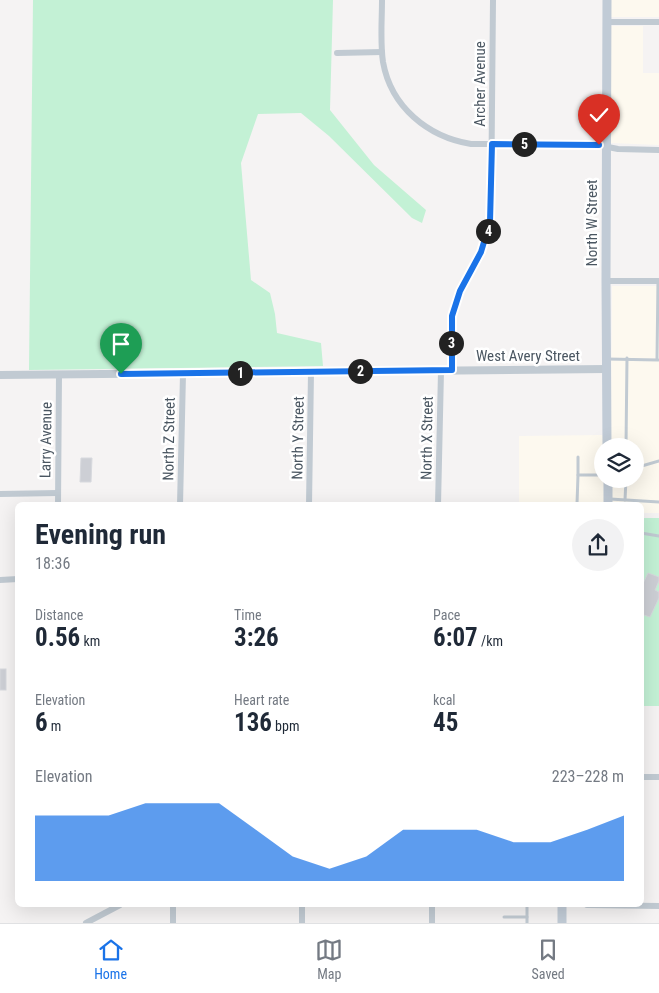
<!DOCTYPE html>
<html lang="en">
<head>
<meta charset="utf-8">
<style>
  body { margin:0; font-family:"Roboto Condensed",sans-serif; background:#f2f2f3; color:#1f2937; height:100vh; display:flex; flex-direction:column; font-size:19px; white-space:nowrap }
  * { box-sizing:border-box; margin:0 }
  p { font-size:16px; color:#747a83 }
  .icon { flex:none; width:28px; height:28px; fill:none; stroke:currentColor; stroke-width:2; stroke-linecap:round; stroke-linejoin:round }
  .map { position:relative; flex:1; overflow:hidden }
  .sheet { position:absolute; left:15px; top:502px; width:629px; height:405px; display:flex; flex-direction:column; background:#fff; border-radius:8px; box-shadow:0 5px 20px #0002 }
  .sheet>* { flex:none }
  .fabs { position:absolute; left:594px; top:438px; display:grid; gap:10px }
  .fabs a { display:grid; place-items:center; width:50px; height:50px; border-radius:50%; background:#fff; box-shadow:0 5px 20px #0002; font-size:25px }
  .pin { position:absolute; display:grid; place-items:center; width:42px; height:42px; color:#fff; margin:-51px -21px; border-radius:50% 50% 50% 0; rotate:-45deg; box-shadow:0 0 5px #0007 }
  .pin .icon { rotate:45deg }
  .km { position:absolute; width:25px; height:25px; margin:-12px; border-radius:50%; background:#222; color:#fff; font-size:14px; line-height:25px; text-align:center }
  .round { display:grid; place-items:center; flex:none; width:52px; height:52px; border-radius:26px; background:#f2f2f3 }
  .overview { display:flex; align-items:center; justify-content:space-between; height:85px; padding:0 20px }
  h1 { font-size:28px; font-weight:700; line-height:38px }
  .stats { display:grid; grid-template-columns:repeat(3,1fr); gap:8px; height:85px; padding:5px 20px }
  .stats div { display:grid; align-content:center }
  .stats b { font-size:25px; font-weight:700 }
  .stats small { font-size:14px; font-weight:400 }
  .stats p { font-size:14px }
  .chart { height:140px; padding:10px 20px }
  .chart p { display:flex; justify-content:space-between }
  .chart svg { width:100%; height:90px; margin-top:5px; fill:#1a73e8; opacity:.7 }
  .dock { display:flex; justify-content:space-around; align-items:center; height:70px; border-top:1px solid #e0e1e3; background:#fff; font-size:14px; color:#747a83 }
  .dock a { display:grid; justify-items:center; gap:2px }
  .dock .selected { color:#1a73e8 }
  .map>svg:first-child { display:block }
</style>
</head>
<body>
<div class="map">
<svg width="659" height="923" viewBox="0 0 659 923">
  <rect width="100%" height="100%" fill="#f5f3f3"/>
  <g fill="#fdf9ef">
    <rect x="611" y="0" width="48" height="17"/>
    <path d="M611 26H643V73H659V145L611 143Z"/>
    <path d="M612 286H659V513H641V505H610L611 479H635V446H611Z"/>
    <path d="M603 435 604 505H519V436Z"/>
  </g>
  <g fill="#c3f1d5">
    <path d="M33 0H333L330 110 374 165 426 210 422 223 412 218 329 136 301 113 258 114 241 163 251 280 270 293 275 314 277 333 321 343 323 366 29 370Z"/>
    <rect x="641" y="518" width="18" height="188"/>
  </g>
  <g fill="#cdcfd5" stroke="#d7d9de">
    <path d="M81 458H92L91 482H80Z"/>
    <path d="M648 573 659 577V581L655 590 659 592V598L650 617 641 614V588Z"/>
    <rect x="0" y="669" width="6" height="21"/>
  </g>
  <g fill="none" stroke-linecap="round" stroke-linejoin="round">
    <g stroke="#c1cad2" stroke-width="3">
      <path d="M607 359 658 360"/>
      <path d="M657 359 658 281"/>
      <path d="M626 446 627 358"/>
      <path d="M578 457V475H602"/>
      <path d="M635 468 659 461"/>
      <path d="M610 499 659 502"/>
      <path d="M625 500 626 479"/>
      <path d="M577 504 578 475"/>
      <path d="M641 533 659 536"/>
      <path d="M504 917H527"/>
      <path d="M527 923V905"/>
    </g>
    <g stroke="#c1cad2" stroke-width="6">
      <path d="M382 0C382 20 380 42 383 62 391 107 428 137 471 144H593L618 149 659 150"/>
      <path d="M607 22H659"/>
      <path d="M337 53 382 52"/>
      <path d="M606 281H659"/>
      <path d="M451 370 452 316 461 291 481 252 486 238 491 212 493 0"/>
      <path d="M0 494 58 493"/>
      <path d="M58 505 59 375"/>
      <path d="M180 505 183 374"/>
      <path d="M309 505 311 372"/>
      <path d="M438 505 441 371"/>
      <path d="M0 580 18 579"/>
      <path d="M641 777H659"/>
      <path d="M587 905 659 906"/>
      <path d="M86 923 120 905"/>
      <path d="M173 923V905"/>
      <path d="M302 923V905"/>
      <path d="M432 923V905"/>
    </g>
    <path stroke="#c1cad2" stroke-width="8" d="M0 375 606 369"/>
    <g stroke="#c1cbd6" stroke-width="9">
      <path d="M607 446 606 281 607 0"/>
      <path d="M608 479V505"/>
      <path d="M562 923V905"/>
    </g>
  </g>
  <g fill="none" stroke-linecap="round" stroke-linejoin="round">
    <g stroke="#fff" stroke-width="10">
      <path id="route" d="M121 374 452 370V316L460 291 481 252 490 222 492 144 599 145"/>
    </g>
    <use href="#route" stroke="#1a73e8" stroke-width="6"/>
  </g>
  <g text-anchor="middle" stroke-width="5" stroke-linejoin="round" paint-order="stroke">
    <g font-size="15" fill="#4a5661" stroke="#fff">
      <text transform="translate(480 84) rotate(-90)" y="5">Archer Avenue</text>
      <text transform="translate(592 223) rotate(-90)" y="5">North W Street</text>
      <text x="528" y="361">West Avery Street</text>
      <text transform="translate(298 438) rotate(-89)" y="5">North Y Street</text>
      <text transform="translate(427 438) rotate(-89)" y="5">North X Street</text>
      <text transform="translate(169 439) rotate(-89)" y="5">North Z Street</text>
      <text transform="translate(46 440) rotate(-89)" y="5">Larry Avenue</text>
    </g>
  </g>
</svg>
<div class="fabs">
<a><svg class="icon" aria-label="layers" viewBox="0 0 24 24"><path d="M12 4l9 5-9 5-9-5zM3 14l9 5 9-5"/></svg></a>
</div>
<div class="pin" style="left:121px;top:374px;background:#1e9e55"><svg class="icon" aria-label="arrive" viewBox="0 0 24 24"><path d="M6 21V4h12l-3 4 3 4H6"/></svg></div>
<div class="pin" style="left:599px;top:145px;background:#d93025"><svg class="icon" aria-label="check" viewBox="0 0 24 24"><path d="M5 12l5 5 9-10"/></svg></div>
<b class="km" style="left:240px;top:373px">1</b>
<b class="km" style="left:360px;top:371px">2</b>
<b class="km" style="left:451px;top:343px">3</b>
<b class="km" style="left:488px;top:231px">4</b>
<b class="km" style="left:524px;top:144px">5</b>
<section class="sheet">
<div class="overview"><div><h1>Evening run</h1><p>18:36</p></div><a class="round"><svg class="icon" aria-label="share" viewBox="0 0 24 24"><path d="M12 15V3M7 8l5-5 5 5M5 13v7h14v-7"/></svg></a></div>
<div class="stats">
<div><p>Distance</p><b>0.56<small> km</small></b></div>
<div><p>Time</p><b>3:26</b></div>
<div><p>Pace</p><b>6:07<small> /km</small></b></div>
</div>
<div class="stats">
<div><p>Elevation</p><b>6<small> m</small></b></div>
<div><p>Heart rate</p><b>136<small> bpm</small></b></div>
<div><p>kcal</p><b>45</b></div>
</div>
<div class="chart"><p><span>Elevation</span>223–228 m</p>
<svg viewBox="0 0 160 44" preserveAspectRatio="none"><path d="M0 44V12L10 12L20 12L30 6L40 6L50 6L60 19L70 32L80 38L90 32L100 19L110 19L120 19L130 25L140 25L150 19L160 12V44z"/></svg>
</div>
</section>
</div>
<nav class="dock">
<a class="selected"><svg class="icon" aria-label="home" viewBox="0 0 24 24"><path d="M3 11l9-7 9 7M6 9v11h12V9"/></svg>Home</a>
<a><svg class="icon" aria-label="map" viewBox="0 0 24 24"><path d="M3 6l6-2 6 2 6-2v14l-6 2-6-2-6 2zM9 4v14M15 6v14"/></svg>Map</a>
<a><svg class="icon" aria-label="saved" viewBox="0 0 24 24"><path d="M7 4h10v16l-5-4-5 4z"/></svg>Saved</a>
</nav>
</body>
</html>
